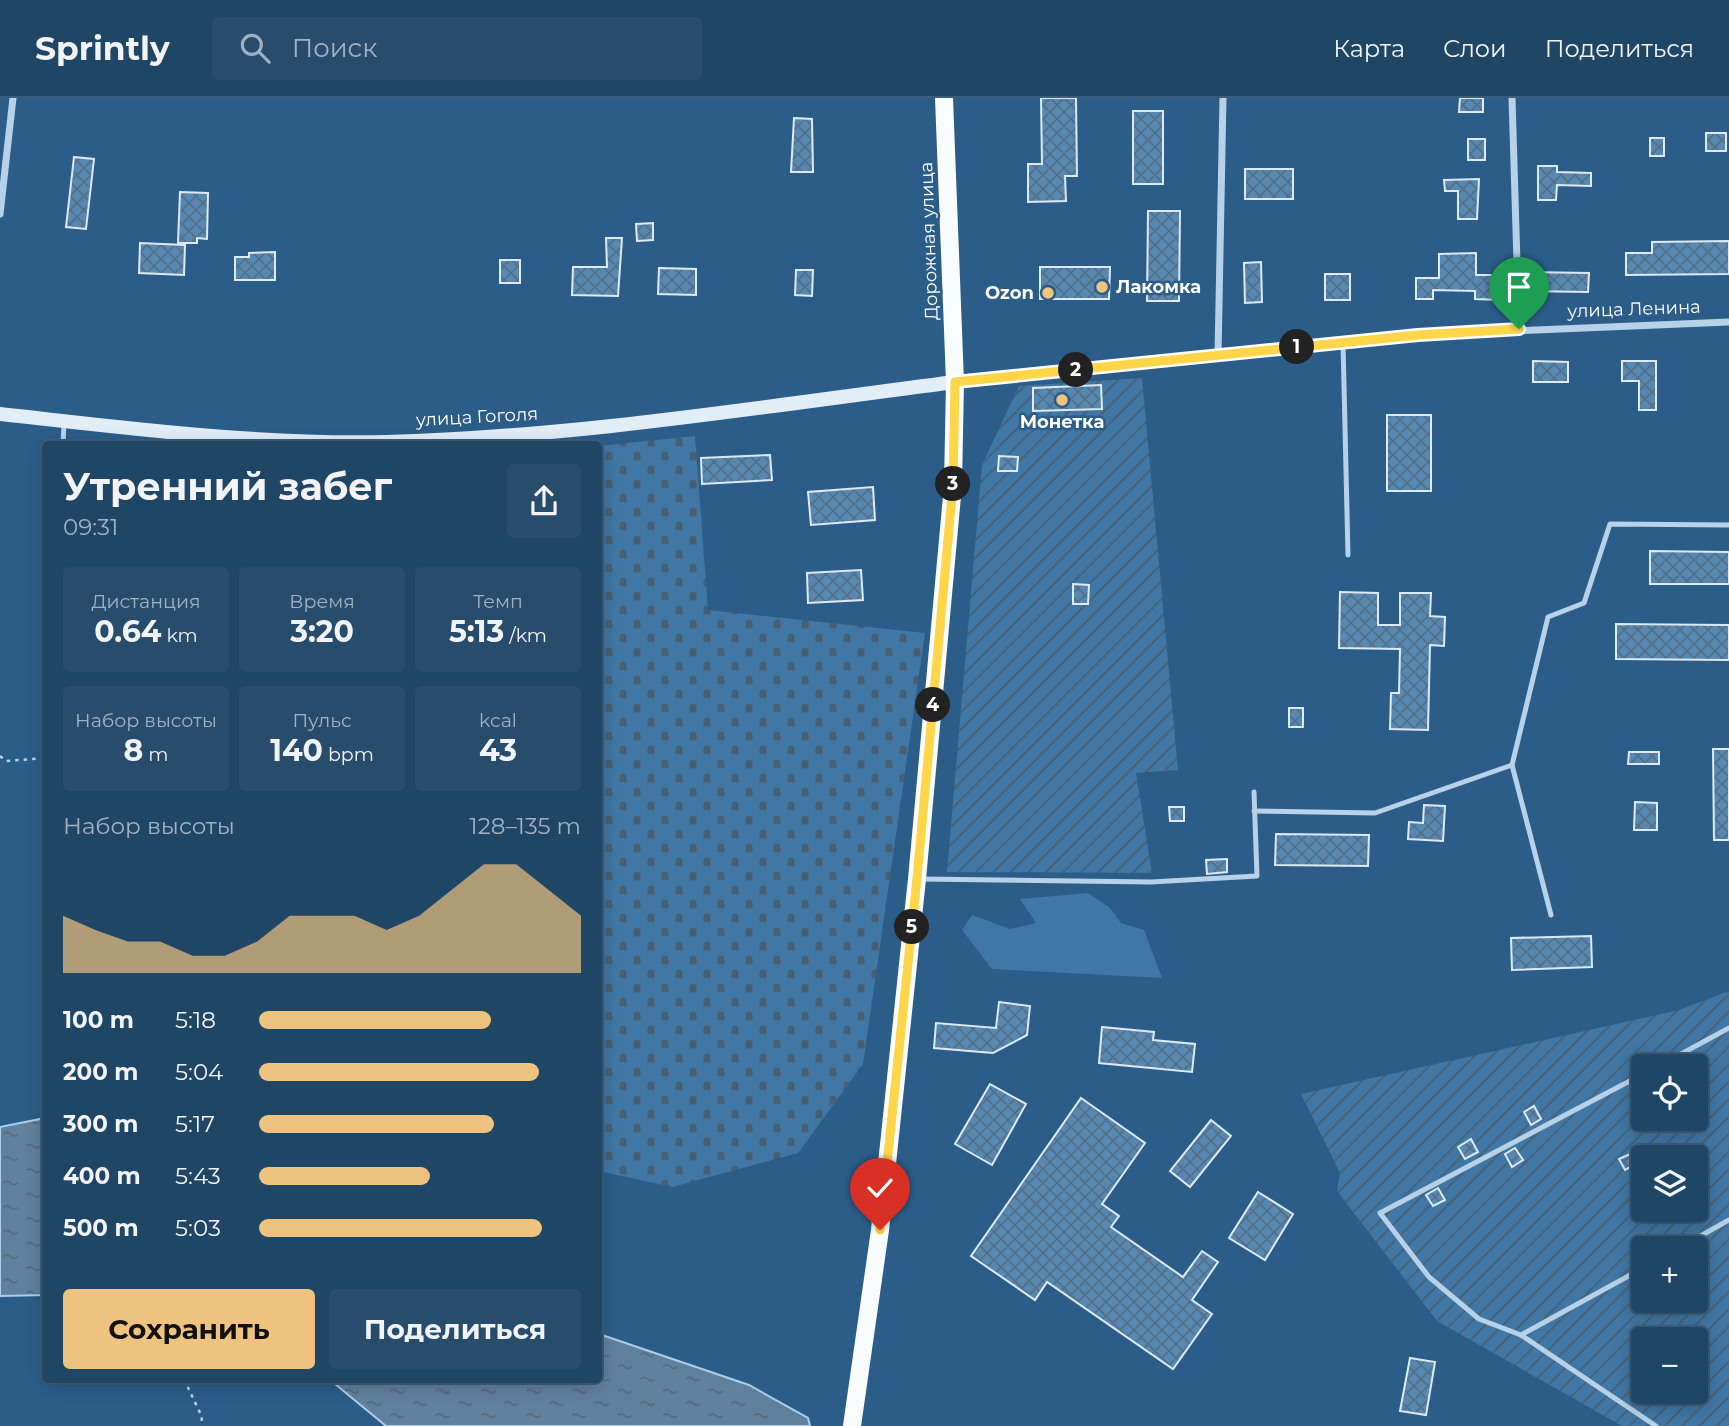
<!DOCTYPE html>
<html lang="ru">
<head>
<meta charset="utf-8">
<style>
  body { margin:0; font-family:Montserrat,sans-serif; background:#284d6c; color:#f1f3f6; height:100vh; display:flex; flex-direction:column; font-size:26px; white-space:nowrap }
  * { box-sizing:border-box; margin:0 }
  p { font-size:23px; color:#a2b1bf }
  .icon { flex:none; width:38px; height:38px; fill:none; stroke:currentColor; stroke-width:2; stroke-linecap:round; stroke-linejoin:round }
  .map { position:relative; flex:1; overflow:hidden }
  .panel { position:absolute; left:42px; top:343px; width:560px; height:942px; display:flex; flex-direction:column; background:#204666; border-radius:7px; box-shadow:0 4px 18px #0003,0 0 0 2px #3d5e7a }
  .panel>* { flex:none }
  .tools { position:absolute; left:1631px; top:956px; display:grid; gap:14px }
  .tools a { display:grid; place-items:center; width:77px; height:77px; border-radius:7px; background:#204666; box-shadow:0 4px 18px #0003,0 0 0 2px #3d5e7a; font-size:35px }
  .pin { position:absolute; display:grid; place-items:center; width:60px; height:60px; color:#fff; margin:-72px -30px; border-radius:50% 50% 50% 0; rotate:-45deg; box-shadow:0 0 7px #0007 }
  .pin .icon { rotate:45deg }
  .km { position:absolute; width:35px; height:35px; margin:-18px; border-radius:50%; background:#222; color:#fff; font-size:19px; line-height:35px; text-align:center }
  .round { display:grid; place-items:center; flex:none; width:74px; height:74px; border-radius:7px; background:#284d6c }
  .summary { display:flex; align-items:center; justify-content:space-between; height:119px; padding:0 21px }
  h1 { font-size:38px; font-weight:700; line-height:52px }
  .metrics { display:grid; grid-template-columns:repeat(3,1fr); gap:10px; height:119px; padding:7px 21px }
  .metrics div { display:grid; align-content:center; border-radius:7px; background:#284d6c; text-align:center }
  .metrics b { font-size:30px; font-weight:700 }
  .metrics small { font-size:19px; font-weight:400 }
  .metrics p { font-size:19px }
  .chart { height:196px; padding:14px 21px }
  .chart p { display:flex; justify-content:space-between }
  .chart svg { width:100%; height:126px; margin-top:7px; fill:#eec27f; opacity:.7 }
  .cta { display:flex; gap:14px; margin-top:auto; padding:14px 21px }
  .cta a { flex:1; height:80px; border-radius:7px; background:#eec27f; color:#111; font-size:28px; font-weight:700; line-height:80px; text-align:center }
  .cta a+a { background:#284d6c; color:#f1f3f6 }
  ul { padding:0 21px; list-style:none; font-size:23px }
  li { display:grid; grid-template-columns:112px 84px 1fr; align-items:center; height:52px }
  li i { height:18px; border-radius:9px; background:#eec27f }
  header { display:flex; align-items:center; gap:42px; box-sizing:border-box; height:98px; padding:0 35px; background:#204666; border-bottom:2px solid #3d5e7a }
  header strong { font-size:33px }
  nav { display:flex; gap:38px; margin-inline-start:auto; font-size:24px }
  .search { width:490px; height:63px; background:#284d6c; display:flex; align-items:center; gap:18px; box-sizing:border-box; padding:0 24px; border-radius:7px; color:#a2b1bf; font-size:26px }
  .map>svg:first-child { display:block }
</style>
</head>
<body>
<header>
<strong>Sprintly</strong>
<div class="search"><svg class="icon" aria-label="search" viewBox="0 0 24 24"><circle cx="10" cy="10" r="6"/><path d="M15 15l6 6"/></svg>Поиск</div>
<nav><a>Карта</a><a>Слои</a><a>Поделиться</a></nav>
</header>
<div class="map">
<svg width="1729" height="1328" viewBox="0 0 1729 1328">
  <defs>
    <pattern id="cemetery-stones" width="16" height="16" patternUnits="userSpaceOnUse" patternTransform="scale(1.75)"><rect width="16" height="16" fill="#4077a4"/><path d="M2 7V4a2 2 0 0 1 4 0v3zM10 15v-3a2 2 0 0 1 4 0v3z" fill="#475f74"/></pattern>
    <pattern id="garden-furrows" width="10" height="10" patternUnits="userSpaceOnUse" patternTransform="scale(1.75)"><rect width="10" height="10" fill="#4077a4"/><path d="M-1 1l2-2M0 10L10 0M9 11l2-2" fill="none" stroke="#475f74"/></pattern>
    <pattern id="water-ripples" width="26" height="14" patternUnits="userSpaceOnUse" patternTransform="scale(1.75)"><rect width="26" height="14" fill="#60819e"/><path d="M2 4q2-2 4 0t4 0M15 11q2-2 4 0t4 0" fill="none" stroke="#576979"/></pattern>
    <pattern id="building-cross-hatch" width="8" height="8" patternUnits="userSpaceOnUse" patternTransform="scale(1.75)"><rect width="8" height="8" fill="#5788b1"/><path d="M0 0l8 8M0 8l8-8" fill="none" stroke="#537089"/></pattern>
  </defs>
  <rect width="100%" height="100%" fill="#2b5d88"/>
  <path fill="#4077a4" d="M1088 795 1110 810 1121 825 1144 832 1162 880 992 871 962 832 972 817 1010 831 1036 825 1020 801Z"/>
  <path fill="url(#cemetery-stones)" d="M695 338 708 512 925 535 863 966 798 1055 672 1089 599 1073 598 348Z"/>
  <g fill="url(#garden-furrows)" fill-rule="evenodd">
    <path d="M1142 280 1178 672 1136 675 1152 775 947 774 982 367 1019 288Z"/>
    <path d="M1729 893V1328H1622L1437 1223 1337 1093 1340 1075 1301 996 1679 912ZM1643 968H1696V1020H1643ZM1643 1059H1696V1111H1643ZM1643 1150H1696V1202H1643ZM1643 1241H1696V1293H1643Z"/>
  </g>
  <g fill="url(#water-ripples)" stroke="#accee8" stroke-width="2">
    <path d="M45 1020V1197L0 1198V1029Z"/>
    <path d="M599 1236 749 1287 808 1320 810 1328H386L329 1281H598Z"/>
  </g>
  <g fill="url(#building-cross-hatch)" stroke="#dbeaf6" stroke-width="2">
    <path d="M1041 0H1076L1077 78H1065L1066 103 1028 104V66H1042Z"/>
    <path d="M1460 0H1483V14H1459Z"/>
    <rect x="1133" y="13" width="30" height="73"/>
    <path d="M794 20 812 21 813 74H791Z"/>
    <rect x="1706" y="35" width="20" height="18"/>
    <rect x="1650" y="40" width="14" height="18"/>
    <rect x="1468" y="41" width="17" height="21"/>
    <path d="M74 59 94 61 86 131 66 129Z"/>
    <path d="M1538 68H1557V74L1591 75V88L1557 87 1556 102H1538Z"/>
    <rect x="1245" y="71" width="48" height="30"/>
    <path d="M1479 81 1477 121H1458V93H1445L1444 82Z"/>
    <path d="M180 94 208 95 207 141 197 140V145H178Z"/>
    <path d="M1148 113H1180L1179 203H1147Z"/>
    <path d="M653 125V142L637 143 636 126Z"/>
    <path d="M606 140H622L618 198 572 197 573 169H607Z"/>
    <path d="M1729 143V176L1626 177V155H1652V144Z"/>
    <path d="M140 145 185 147 184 177 139 175Z"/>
    <path d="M275 154V182H235V159H249V155Z"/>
    <path d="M1476 155V177H1501V202L1475 201V193L1433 192V201H1416V180H1439V156Z"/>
    <rect x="500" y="162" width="20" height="23"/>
    <path d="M1261 164 1262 204 1245 205 1244 165Z"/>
    <path d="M1040 169H1110L1109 201H1040Z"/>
    <path d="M659 170 696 171V197L658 196Z"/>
    <path d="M796 172H813L812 198 795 197Z"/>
    <path d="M1527 174 1589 175 1588 194 1527 193Z"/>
    <rect x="1325" y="176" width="25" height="26"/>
    <path d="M1533 263 1568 264V284H1533Z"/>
    <path d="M1622 263H1656V312H1639V283H1622Z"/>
    <path d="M1101 287 1102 311 1033 313V290Z"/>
    <rect x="1387" y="317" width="44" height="76"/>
    <path d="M770 357 772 382 702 386 701 360Z"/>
    <path d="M999 358 1018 359 1017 373H998Z"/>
    <path d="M873 389 875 422 811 427 808 394Z"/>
    <path d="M1650 453 1729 454V486H1650Z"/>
    <path d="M861 472 863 502 808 505 807 475Z"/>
    <path d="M1073 486 1089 487 1088 506H1073Z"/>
    <path d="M1340 494 1378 495V527H1400V495H1431L1430 518 1445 519 1444 548 1430 547 1428 632 1390 631 1391 595H1399L1400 551 1339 550Z"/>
    <path d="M1616 526 1729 527V562L1616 561Z"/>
    <rect x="1289" y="610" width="14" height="19"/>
    <path d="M1713 651H1729V742H1714Z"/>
    <path d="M1629 654H1659V666H1628Z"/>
    <path d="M1635 704 1657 705V732H1634Z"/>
    <path d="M1424 707 1445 708 1443 743 1408 741 1409 724 1423 725Z"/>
    <path d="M1169 709H1184V723H1170Z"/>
    <path d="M1276 736 1369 737 1368 768 1275 767Z"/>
    <path d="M1227 761V774L1207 776 1206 762Z"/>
    <path d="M1591 838 1592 869 1512 872 1511 840Z"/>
    <path d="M999 904 1030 908 1027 937 993 955 934 950 936 925 996 930Z"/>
    <path d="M1102 929 1154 934 1153 942 1195 946 1192 974 1099 965Z"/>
    <path d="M990 986 1026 1006 992 1067 955 1046Z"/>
    <path d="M1081 1000 1145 1045 1102 1106 1119 1118 1111 1129 1183 1179 1202 1153 1218 1164 1192 1202 1212 1216 1173 1271 1047 1184 1035 1202 971 1158Z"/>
    <path d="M1534 1008 1541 1021 1531 1027 1524 1014Z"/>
    <path d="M1211 1022 1231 1038 1190 1089 1170 1073Z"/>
    <path d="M1471 1041 1478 1054 1465 1061 1458 1049Z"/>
    <path d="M1515 1050 1523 1062 1512 1069 1505 1056Z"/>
    <path d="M1630 1056 1636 1066 1625 1072 1619 1061Z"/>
    <path d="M1438 1090 1445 1102 1433 1108 1426 1097Z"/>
    <path d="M1258 1094 1293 1116 1265 1162 1229 1140Z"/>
    <path d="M1410 1260 1435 1264 1426 1317 1400 1313Z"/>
  </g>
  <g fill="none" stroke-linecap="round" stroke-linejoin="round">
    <g stroke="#b7d2e8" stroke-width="2.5" stroke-dasharray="3.5 5" stroke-linecap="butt">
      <path d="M0 658 6 663 46 660"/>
      <path d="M184 1281 202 1319 201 1328"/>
    </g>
    <g stroke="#b7d2e8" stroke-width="5">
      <path d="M1343 244 1348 457"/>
      <path d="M63 346 64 326"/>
      <path d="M1254 713 1375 715 1512 667"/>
      <path d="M920 781 1151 784 1257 778 1254 694"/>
      <path d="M1551 817 1512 667 1548 519 1584 505 1610 426 1729 427"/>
      <path d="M1659 968 1729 930"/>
      <path d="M1643 976 1380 1115 1429 1179 1479 1221 1521 1237 1656 1328"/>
      <path d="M1679 1150 1729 1122"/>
      <path d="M1521 1237 1643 1170"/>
    </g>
    <g stroke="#b7d2e8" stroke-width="7">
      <path d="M1512 0 1519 231"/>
      <path d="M0 116 13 0"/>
      <path d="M1218 257 1223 0"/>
      <path d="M955 284 1418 237 1729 224"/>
    </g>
    <path stroke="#e1edf7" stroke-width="14" d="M0 316C127 330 258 347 386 344 577 339 766 308 955 284"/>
    <path stroke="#f9fcfe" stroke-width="18" d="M852 1328 880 1132 917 781 953 387 955 284 944 0"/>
  </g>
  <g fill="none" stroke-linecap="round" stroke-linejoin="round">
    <g stroke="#fff" stroke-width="14">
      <path id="route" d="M880 1132 917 780 953 387 955 284 1418 237 1519 231"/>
    </g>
    <use href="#route" stroke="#ffd54a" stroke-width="9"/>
  </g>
  <g fill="#eec27f" stroke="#2b5d88" stroke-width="2.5">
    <circle cx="1102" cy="189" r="7"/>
    <circle cx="1048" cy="195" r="7"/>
    <circle cx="1062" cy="302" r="7"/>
  </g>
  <g text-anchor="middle" stroke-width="5" stroke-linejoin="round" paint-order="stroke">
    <g font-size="18" fill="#fff" stroke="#2b5d88">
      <text transform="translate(929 143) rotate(-92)" y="6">Дорожная улица</text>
      <text transform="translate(1634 211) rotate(-2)" y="6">улица Ленина</text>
      <text transform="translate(477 319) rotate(-3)" y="6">улица Гоголя</text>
    </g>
    <g font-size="18" font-weight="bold" fill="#fff" stroke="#2b5d88" text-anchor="start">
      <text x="1116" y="195">Лакомка</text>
      <text x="1034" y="201" text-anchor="end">Ozon</text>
      <text x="1062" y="330" text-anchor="middle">Монетка</text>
    </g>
  </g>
</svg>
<div class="tools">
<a><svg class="icon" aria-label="locate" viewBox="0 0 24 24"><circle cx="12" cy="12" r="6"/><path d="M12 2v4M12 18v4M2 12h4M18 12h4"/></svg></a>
<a><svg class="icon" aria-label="layers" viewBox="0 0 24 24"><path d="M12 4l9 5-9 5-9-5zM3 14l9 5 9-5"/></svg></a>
<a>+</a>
<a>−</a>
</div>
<div class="pin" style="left:1519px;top:231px;background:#1e9e55"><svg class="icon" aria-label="arrive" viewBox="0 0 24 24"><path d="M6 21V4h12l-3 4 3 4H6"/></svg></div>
<div class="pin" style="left:880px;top:1132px;background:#d93025"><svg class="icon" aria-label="check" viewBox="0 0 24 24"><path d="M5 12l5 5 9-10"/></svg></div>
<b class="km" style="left:1297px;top:249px">1</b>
<b class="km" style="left:1076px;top:272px">2</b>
<b class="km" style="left:953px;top:386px">3</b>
<b class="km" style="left:933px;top:607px">4</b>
<b class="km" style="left:912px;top:829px">5</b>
<section class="panel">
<div class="summary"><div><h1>Утренний забег</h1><p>09:31</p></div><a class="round"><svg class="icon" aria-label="share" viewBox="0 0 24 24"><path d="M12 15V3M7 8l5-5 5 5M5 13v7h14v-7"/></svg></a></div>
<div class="metrics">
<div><p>Дистанция</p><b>0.64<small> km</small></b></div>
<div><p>Время</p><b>3:20</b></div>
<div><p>Темп</p><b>5:13<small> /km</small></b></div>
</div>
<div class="metrics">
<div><p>Набор высоты</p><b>8<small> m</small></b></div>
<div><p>Пульс</p><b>140<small> bpm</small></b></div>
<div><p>kcal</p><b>43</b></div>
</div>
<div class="chart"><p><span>Набор высоты</span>128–135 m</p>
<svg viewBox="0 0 160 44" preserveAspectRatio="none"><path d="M0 44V24L10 29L20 33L30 33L40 38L50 38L60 33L70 24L80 24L90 24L100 29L110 24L120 15L130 6L140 6L150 15L160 24V44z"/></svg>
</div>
<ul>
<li><b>100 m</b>5:18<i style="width:72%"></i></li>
<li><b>200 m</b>5:04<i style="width:87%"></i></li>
<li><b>300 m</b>5:17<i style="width:73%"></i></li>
<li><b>400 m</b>5:43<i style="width:53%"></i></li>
<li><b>500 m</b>5:03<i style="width:88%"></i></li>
</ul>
<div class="cta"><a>Сохранить</a><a>Поделиться</a></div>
</section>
</div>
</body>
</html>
